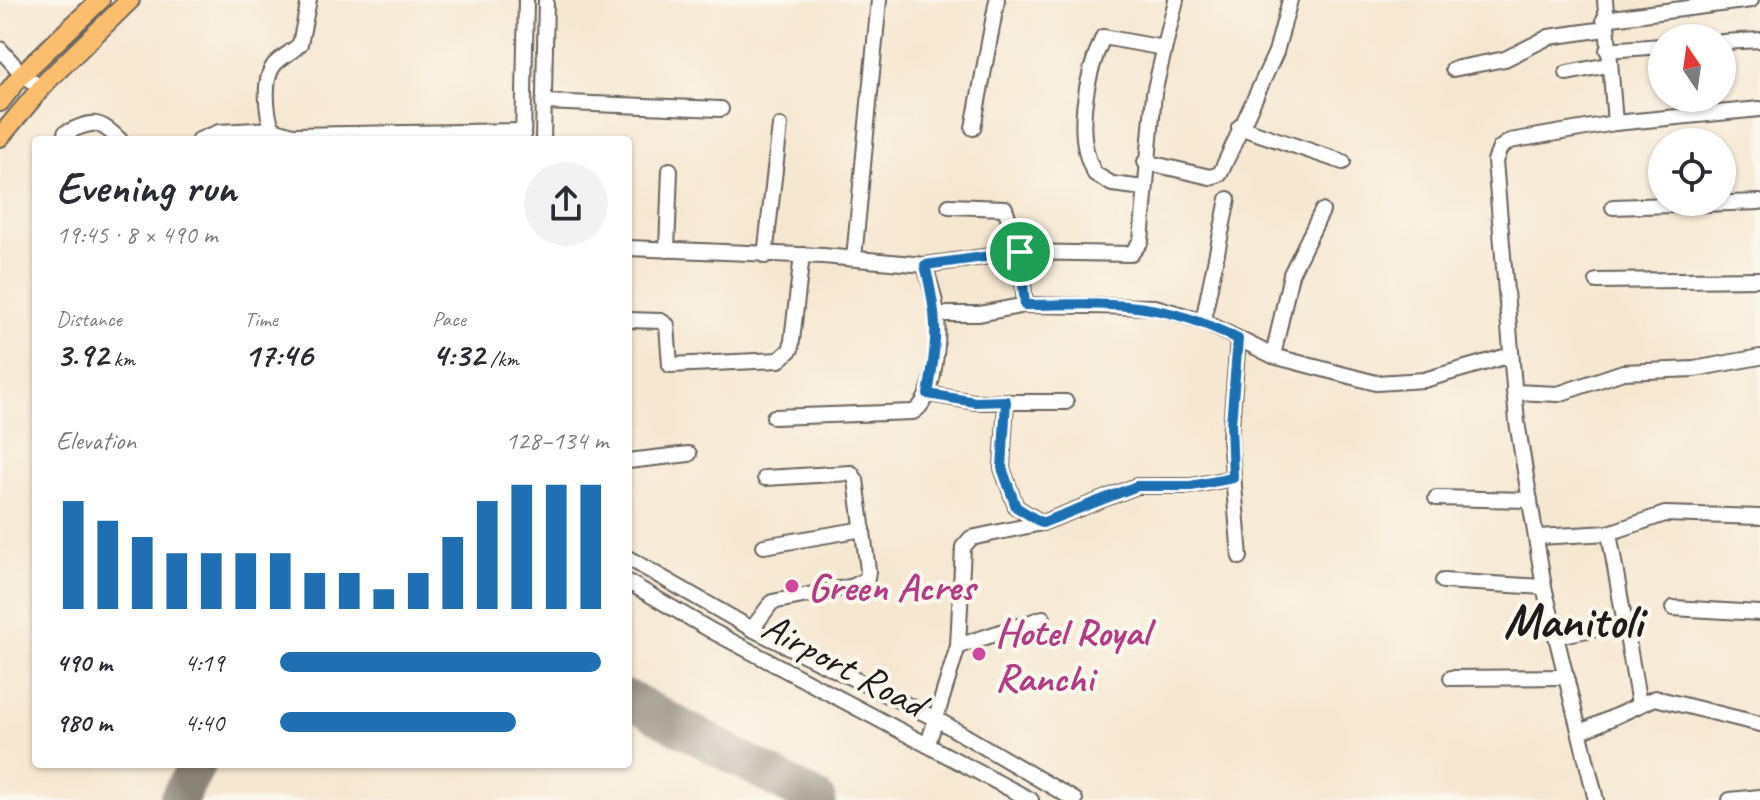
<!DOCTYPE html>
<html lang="en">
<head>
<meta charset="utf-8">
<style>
  body { margin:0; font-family:Caveat,sans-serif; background:#f2f2f3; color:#2b2b33; height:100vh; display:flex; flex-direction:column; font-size:30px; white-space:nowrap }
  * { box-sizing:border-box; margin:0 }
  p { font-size:26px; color:#7c7c81 }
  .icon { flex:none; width:44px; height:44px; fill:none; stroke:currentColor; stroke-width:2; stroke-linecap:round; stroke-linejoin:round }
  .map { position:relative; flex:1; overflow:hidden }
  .panel { position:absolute; left:32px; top:136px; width:600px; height:632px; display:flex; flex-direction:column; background:#fff; border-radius:8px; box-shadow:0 2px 6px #0004 }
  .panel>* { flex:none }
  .needle { width:52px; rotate:347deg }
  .tools { position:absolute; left:1648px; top:24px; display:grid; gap:16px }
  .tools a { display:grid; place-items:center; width:88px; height:88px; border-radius:50%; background:#fff; box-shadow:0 2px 6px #0004; font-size:40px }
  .pin { position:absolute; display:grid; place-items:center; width:68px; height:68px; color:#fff; margin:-34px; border:4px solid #fff; border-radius:50%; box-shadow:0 2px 8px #0007 }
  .round { display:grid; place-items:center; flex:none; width:84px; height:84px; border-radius:42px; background:#f2f2f3 }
  .overview { display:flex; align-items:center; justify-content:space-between; height:136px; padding:0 24px }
  h1 { font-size:44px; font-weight:700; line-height:60px }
  .stats { display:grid; grid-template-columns:repeat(3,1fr); gap:12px; height:136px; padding:8px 24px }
  .stats div { display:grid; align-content:center }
  .stats b { font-size:34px; font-weight:700 }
  .stats small { font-size:22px; font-weight:400 }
  .stats p { font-size:22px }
  .chart { height:224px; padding:16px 24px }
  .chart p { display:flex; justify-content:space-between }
  .chart svg { width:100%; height:144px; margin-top:8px; stroke:#1f6fb2; stroke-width:6 }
  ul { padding:0 24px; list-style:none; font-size:26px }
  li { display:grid; grid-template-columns:128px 96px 1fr; align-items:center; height:60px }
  li i { height:20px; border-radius:10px; background:#1f6fb2 }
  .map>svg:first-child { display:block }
</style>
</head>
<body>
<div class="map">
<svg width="1760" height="800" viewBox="0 0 1760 800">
  <rect width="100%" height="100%" fill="#fbf7ec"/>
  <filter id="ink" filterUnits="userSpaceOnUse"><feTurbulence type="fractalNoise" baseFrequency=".0125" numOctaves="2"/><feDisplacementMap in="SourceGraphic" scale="16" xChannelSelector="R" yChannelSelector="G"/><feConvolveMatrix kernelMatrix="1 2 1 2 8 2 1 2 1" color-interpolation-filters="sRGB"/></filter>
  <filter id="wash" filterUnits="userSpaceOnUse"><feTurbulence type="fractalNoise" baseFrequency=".006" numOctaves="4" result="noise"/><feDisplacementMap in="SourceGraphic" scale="32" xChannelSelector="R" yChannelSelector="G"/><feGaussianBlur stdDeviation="1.8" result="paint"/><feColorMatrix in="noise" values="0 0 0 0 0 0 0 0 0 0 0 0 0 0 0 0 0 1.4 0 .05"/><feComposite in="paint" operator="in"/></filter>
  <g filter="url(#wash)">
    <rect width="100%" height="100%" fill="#f6e7d1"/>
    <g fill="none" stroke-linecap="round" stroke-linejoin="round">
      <g stroke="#898276" stroke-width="38">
        <path d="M628 699 817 800"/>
        <path d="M178 800 197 764"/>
      </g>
    </g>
  </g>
  <g filter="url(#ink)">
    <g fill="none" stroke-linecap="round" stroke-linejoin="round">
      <g stroke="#68635b" stroke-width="18">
        <g id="minor">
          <path d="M309 0 300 44C292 52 281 57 274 65 263 79 266 114 273 129L293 135 522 131"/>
          <path d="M1605 0 1615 123"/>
          <path d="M1604 19 1751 0"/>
          <path d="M1722 42 1760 40"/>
          <path d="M0 49 22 74 41 88"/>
          <path d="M1607 50 1662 46"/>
          <path d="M1453 69 1505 59 1549 37 1605 29"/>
          <path d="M1567 73 1608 65"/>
          <path d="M543 102 721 109"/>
          <path d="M1239 127 1343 162"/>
          <path d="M973 128 997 0"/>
          <path d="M65 133C93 121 97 118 120 140"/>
          <path d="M199 140 219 132 273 129"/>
          <path d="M523 140 526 0"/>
          <path d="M543 140 546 0"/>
          <path d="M1145 162 1210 177 1220 174 1276 52 1290 0"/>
          <path d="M1144 188 1112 184 1095 174C1073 137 1086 75 1103 37L1164 48"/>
          <path d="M949 206 1005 208 1020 252 1131 254 1141 241 1154 93 1176 0"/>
          <path d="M1613 207 1760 202"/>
          <path d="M628 248 823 256 925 265 1020 252 1025 305"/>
          <path d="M667 250 670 170"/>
          <path d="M765 256 780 126"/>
          <path d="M854 258 879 0"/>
          <path d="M1597 281 1760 279"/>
          <path d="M937 314H979L1025 305 1155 307 1203 321 1273 356 1376 383 1424 380 1511 355"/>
          <path d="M628 320 661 321 667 325 670 365 779 360 791 349 802 255"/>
          <path d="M1203 321 1228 199"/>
          <path d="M1238 339 1230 439 1240 557"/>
          <path d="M1273 356 1291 274 1322 211"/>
          <path d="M1514 392 1558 394 1623 372 1694 369 1760 357"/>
          <path d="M928 394 975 402H1066"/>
          <path d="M1006 401 1002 468 1016 507 1042 523"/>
          <path d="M774 417 913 412C935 401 939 339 937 316 936 299 929 282 925 265"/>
          <path d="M628 461 689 454"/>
          <path d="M1436 498 1530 500"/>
          <path d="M1609 533 1639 704"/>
          <path d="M1538 537 1609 533 1665 514 1760 517"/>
          <path d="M764 546 863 529"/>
          <path d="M628 558 752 629 938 720 1075 800"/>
          <path d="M1443 581 1544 587"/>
          <path d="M628 582 712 631 1031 800"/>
          <path d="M1673 608 1760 613"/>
          <path d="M752 629 772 602 854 586 867 579 868 570 856 480 851 473 765 478"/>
          <path d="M1556 636 1625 623"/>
          <path d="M958 646 963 547 971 538 1042 523 1137 486H1191L1233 478"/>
          <path d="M1451 678 1567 677"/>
          <path d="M1581 732 1655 698 1760 724"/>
          <path d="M928 744 958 646 1043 618"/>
          <path d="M1596 800 1544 587 1517 422 1495 161 1500 148 1510 141 1615 123 1760 109"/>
          <path d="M1730 800 1760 797"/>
        </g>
      </g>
      <g stroke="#68635b" stroke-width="22">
        <g id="major">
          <path d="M0 102 22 74 100 0"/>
          <path d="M0 137 47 81 130 0"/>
        </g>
      </g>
      <use href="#minor" stroke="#fff" stroke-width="14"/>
      <use href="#major" stroke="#fabe6e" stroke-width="18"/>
    </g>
  </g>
  <g fill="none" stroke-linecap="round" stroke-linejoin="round" filter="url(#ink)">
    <g stroke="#fff" stroke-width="16">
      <path id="route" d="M1020 252 1025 305C1109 304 1160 299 1238 339L1231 424 1233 478 1191 486H1137L1042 523 1016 507 1002 468 1006 401 975 402 928 394C938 340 938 318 925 265Z"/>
    </g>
    <use href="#route" stroke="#1f6fb2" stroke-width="10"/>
  </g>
  <g fill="#d1479c" stroke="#fbf7ec" stroke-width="3">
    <circle cx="792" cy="586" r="8"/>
    <circle cx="979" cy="654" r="8"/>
  </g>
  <g text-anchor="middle" stroke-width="8" stroke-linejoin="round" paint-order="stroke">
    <g font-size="40" font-weight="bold" fill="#b23c85" stroke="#fbf7ec" text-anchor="start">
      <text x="808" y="600">Green Acres</text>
      <text x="995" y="645">Hotel Royal<tspan x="995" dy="46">Ranchi</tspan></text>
    </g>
    <g font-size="40" fill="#1c1c1c" stroke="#fbf7ec">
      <text transform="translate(844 664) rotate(28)" y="14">Airport Road</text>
    </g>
    <g font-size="48" font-weight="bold" fill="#1c1c1c" stroke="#fbf7ec">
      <text x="1573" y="637">Manitoli</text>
    </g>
  </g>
</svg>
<div class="tools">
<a><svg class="needle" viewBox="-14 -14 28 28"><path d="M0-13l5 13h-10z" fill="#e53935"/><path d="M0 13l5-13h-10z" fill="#7c7c81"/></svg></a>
<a><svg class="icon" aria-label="locate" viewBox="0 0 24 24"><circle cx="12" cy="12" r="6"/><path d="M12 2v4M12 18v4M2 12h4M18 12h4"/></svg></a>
</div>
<div class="pin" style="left:1020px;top:252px;background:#1e9e55"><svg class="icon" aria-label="arrive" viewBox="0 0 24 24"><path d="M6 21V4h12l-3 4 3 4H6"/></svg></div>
<section class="panel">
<div class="overview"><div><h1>Evening run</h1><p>19:45 · 8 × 490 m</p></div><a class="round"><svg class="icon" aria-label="share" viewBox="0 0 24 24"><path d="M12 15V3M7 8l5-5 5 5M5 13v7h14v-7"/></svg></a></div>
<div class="stats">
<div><p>Distance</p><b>3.92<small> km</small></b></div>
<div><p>Time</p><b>17:46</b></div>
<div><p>Pace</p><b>4:32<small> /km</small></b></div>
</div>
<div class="chart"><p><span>Elevation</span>128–134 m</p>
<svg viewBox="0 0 160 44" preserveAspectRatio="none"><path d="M5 44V11M15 44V17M25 44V22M35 44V27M45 44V27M55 44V27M65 44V27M75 44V33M85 44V33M95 44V38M105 44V33M115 44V22M125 44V11M135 44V6M145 44V6M155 44V6"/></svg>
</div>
<ul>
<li><b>490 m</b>4:19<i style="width:98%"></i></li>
<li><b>980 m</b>4:40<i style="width:72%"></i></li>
</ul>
</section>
</div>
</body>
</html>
